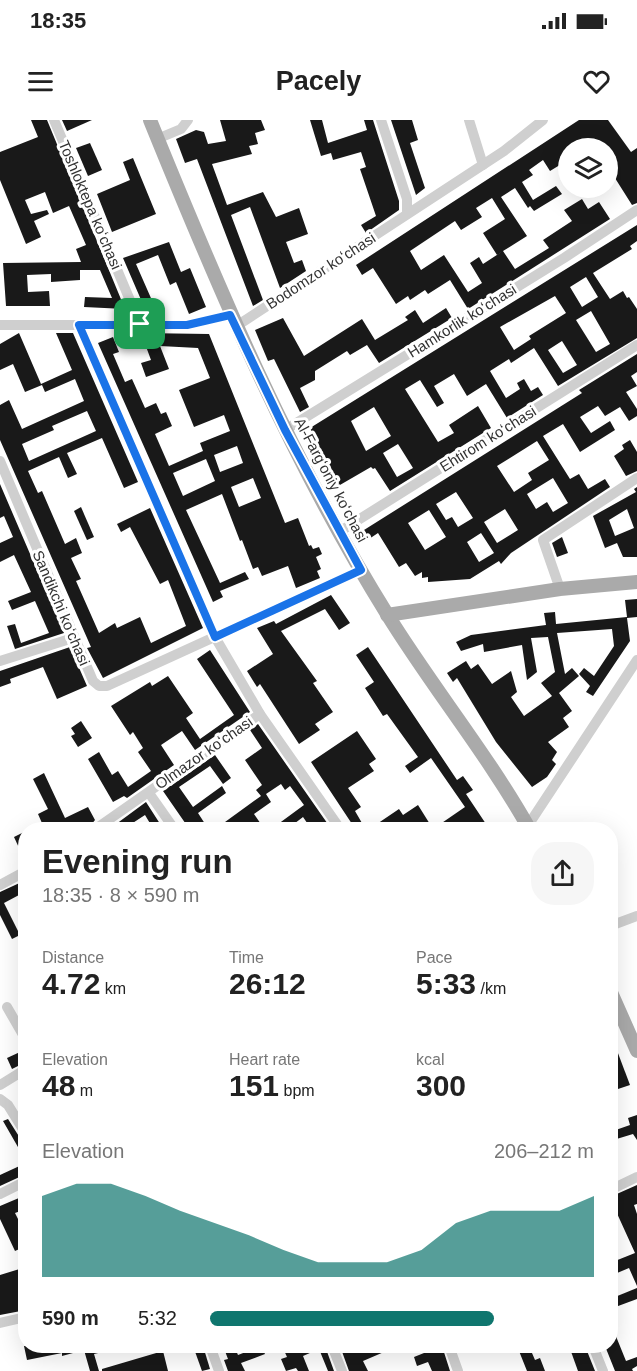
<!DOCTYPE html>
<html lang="en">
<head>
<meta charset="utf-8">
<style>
  body { margin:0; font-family:Helvetica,sans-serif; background:#f6f6f6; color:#222; height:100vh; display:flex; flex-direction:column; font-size:22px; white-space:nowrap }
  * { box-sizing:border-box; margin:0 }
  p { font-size:20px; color:#767676 }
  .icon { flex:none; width:33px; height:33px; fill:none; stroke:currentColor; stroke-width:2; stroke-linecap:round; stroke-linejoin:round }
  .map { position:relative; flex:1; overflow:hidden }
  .details { position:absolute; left:18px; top:702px; width:600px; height:531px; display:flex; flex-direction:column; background:#fff; border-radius:24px; box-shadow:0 6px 24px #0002 }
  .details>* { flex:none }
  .controls { position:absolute; left:558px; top:18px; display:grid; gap:12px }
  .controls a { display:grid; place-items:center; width:60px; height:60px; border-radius:50%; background:#fff; box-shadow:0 6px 24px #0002; font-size:30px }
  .pin { position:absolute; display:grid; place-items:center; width:51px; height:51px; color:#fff; margin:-26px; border-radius:12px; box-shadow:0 3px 9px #0006 }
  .round { display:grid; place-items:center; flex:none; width:63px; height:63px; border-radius:24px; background:#f6f6f6 }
  .summary { display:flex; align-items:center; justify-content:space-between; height:102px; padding:0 24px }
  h1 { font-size:33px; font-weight:800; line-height:45px }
  .figures { display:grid; grid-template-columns:repeat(3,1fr); gap:9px; height:102px; padding:6px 24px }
  .figures div { display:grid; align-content:center }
  .figures b { font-size:30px; font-weight:800 }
  .figures small { font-size:16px; font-weight:400 }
  .figures p { font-size:16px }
  .chart { height:168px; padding:12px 24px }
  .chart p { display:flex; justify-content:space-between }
  .chart svg { width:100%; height:108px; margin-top:6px; fill:#0f766e; opacity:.7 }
  ul { padding:0 24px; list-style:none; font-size:20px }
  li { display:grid; grid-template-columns:96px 72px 1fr; align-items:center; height:45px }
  li i { height:15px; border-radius:8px; background:#0f766e }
  .status { display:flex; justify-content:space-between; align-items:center; height:42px; padding:0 30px; background:#fff; direction:ltr }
  .status svg { height:16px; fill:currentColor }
  header { display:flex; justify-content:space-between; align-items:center; height:78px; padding:0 24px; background:#fff; font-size:27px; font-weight:800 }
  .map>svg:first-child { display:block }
</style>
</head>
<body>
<div class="status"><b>18:35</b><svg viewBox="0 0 49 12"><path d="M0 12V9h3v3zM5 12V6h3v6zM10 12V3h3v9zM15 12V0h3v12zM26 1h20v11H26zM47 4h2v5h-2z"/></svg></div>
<header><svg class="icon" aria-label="menu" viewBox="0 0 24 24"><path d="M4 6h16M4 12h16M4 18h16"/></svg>Pacely<svg class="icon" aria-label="heart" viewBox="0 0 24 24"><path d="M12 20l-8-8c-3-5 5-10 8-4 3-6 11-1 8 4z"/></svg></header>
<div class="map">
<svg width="637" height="1251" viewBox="0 0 637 1251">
  <rect width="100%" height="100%" fill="#fff"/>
  <g fill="#191919" fill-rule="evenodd">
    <path d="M31 0H47L125 189 84 187 85 177 112 178 100 150H80V160L51 162V154L27 155 28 172 49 171 50 186H6L3 143 81 142 76 129 86 125 69 86 53 93 45 72 25 80 31 94 47 90 49 94 34 101 41 117 26 124 0 60V32L38 17Z"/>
    <path d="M62 0H92L67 11Z"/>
    <path d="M220 0H261L265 10 255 13 258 24 249 26 252 34 212 44 227 85 263 72 276 97 299 88 308 114 286 122 294 143 302 140 306 151 280 168 250 87 231 95 263 180 253 186 197 39 185 43 176 19 196 10 204 12 208 24 226 21Z"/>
    <path d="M310 0H322L328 23 367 10 364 0H373L399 81V90L366 113 361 105 376 96 360 49 366 47 361 32 333 40 331 33 321 36Z"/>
    <path d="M391 0H412L418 20 410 23 425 68 416 75Z"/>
    <path d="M579 0H608L631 32 637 28V83L632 85 608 47V28H568V40L550 51 543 40 529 50 533 55 522 62 533 80 556 66 562 74 534 91 530 86 528 88 515 68 501 77 527 116 503 131 515 149 549 128 543 120 572 101 564 90 582 79 588 89 599 82 610 99 468 189 450 160 428 174 425 170 410 180 408 176 396 184 373 148 362 155 356 145ZM492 78 505 99 483 113 497 135 503 131 483 144 479 137 470 143 482 163 468 172 444 135 421 150 410 131 455 101 461 110 482 97 476 88Z"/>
    <path d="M90 23 102 50 88 56 76 28Z"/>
    <path d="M133 38 156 94 112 112 97 74 130 60 123 42Z"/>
    <path d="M637 105V121L630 126 632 129 593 153 610 179 623 171 627 178 629 177 637 189V218L558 266 534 228 511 243 509 239 490 251 506 278 520 269 517 263 524 259 531 271 538 267 543 275 507 298 486 264 467 276 454 254 434 266 444 283 437 287 420 260 405 269 438 322 454 313 449 305 478 286 491 308 390 371 375 348 373 349 371 347 333 369 323 349 328 346 326 341 310 308ZM586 157 598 177 582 187 570 167ZM555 176 566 193 529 216 531 219 514 230 500 207ZM591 191 610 224 596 232 576 200ZM562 221 577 245 563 253 548 230ZM374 287 391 316 366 331 351 301ZM398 324 413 348 397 357 383 333Z"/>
    <path d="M169 122 181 152 190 148 206 187 189 194 176 162 170 165 158 135 136 144 154 185 145 189 123 138Z"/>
    <path d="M446 188 452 198 379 243 367 225 350 235 347 231 315 251V260L300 268 309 287 300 292 274 239 268 241 255 210 283 198 304 236 362 199 375 220 408 200 405 197 415 190 423 203Z"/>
    <path d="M19 213 41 264 72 250 56 213H73L138 362 124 368 102 318 67 333 77 354 68 358 59 337 28 351 38 373 42 371 65 424 76 418 82 433 71 438 81 459 76 461 99 513 115 503 117 508 140 497 151 523 186 506 168 460 160 464 130 407 121 412 117 404 150 388 203 508 103 558 87 528 91 527 0 320V285L9 280 22 309 84 281 75 259 45 272 42 265 25 272 13 244 0 250V224ZM87 291 96 311 29 341 22 324 54 310 52 306Z"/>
    <path d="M141 213 209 214 285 403 298 398 309 426 311 425 313 429 319 427 322 434 316 437 321 449 317 451 320 458 296 468 288 446 262 456 258 447 253 449 242 420 240 421 222 374 186 390 220 463 245 452 249 459 220 471 223 477 213 482 98 223 113 217 119 232 113 234 125 262 132 259 145 288 156 283 161 294 166 292 172 306 155 314 169 346 203 331 200 323 230 311 224 295 194 307 179 270 210 258 198 228 160 226 169 249 146 257 141 243 151 240ZM237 326 243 343 220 352 214 335ZM206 339 215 361 183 376 173 353ZM253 358 261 378 239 387 231 367Z"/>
    <path d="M637 234V252L631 256 637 266 626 272 637 289V296L629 301 620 287 605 296 598 286 580 297 591 313 610 301 615 310 580 332 563 304 543 316 570 359 579 354 588 369 605 359 610 367 511 433 501 444 499 441 470 459 428 462V457L422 458V452L415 456 406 443 399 447 378 413 369 419 364 410 582 273 579 270ZM537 321 549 340 528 353 532 360 514 372 497 346ZM553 358 568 383 553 392 547 382 536 389 527 374ZM456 372 473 398 458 407 452 397 446 400 436 384ZM505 389 518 410 497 423 484 402ZM429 390 446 417 425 430 408 403ZM481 413 494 433 479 442 467 422Z"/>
    <path d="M630 320 637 332V351L626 356 614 336 624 329 622 325Z"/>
    <path d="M0 364 64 513 15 529 7 506 15 504 21 523 49 513 35 481 12 490 8 481 31 472 14 435 0 442V423L13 417 4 396 0 398Z"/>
    <path d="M637 367V437H623L617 423 605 428 593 396 636 372 634 369ZM627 389 634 408 615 416 609 400Z"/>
    <path d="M81 387 94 417 87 420 74 391Z"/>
    <path d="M562 417 568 433 557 437 552 423Z"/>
    <path d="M331 475 350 503 339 510 325 489 281 511 317 561 313 563 333 592 315 604 320 610 299 624 260 564 257 567 247 551 273 534 257 508 274 501 276 504Z"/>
    <path d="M637 479V497L627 498 630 521 593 576 586 572 590 566 579 554 584 548 594 556 614 526 612 509 557 513 565 554 572 548 579 556 559 573 572 591 563 598 569 607 548 622 557 632 552 640 556 644 547 657 532 667 496 622 457 558 453 562 447 553 466 541 471 549 478 544 492 564 511 551 517 572 511 577 524 596 552 576 541 563 555 552 548 517 531 518 537 552 527 560 522 525 484 532 483 524 461 531 456 522 471 515 546 505 544 493 555 492 556 504 627 497 625 480Z"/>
    <path d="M70 527 87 566 57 579 43 547 10 559 11 563 0 567V551Z"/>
    <path d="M368 527 457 660 463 656 473 670 466 674 490 710H368L399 689 403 695 418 685 433 709 465 687 431 638 410 653 405 646 418 637 387 594 383 596 365 568 374 562 356 535Z"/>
    <path d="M210 530 250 592 195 630 182 611 161 625 174 645 127 678 124 676 113 682 88 639 99 632 112 655 118 651 128 667 151 651 138 632 143 628 133 612 130 615 111 586 150 562 152 566 168 556 193 593 186 598 200 619 234 595 197 539Z"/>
    <path d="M81 601 92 618 78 627 71 616 75 614 71 608Z"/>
    <path d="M258 604 332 710H312L303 697 286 710H270L304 685 290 666 285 670 281 664 266 674 271 682 254 694 265 710H245L240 702 228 710H214L261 676 256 670 262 665 245 640 262 628 250 610Z"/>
    <path d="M357 611 376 639 369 644 374 651 348 668 361 687 355 691 366 710H356L311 642Z"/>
    <path d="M215 635 231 658 223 664 210 646 179 667 193 687 222 666 226 673 198 693 209 710H190L163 671Z"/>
    <path d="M44 653 65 698 88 687 95 700 87 710H45L38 694 48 689 33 659Z"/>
    <path d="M146 682 164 710H154L145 695 122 710H108Z"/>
    <path d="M26 711V743L14 717Z"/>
    <path d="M26 760V788L19 775 4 783 20 815 12 819 0 795V772Z"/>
    <path d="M610 912 630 965 618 969 610 947Z"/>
    <path d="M20 932 26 942 12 949 7 938Z"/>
    <path d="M637 995V1020L633 1014 610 1021V1012L630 1005 628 998Z"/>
    <path d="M8 999 20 1018 26 1021V1041L3 1001Z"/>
    <path d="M26 1043V1054L0 1066V1055Z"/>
    <path d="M637 1065V1084L634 1085 637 1094V1166L629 1148 610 1156V1143L635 1133 615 1089 610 1091V1077Z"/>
    <path d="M26 1075V1089L15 1093 26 1115V1126L15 1131 0 1099V1086Z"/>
    <path d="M26 1147V1190L0 1195V1155Z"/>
    <path d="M637 1168V1179L610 1189V1179Z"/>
    <path d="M611 1204 626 1241 637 1237V1246L632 1249 633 1251H615L605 1226H610Z"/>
    <path d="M24 1226H114L115 1229 94 1234 99 1251H90L84 1230 62 1236V1233L27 1240Z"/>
    <path d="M193 1226H203L210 1249 202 1251Z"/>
    <path d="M223 1226H234L238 1235 261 1226 265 1234 241 1243 245 1251H228L224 1240 228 1239Z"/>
    <path d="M282 1226H325L334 1251H328L319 1229 303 1236 309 1251H298L296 1248 286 1251 281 1239 287 1237Z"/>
    <path d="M340 1226H398L363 1241 368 1251H349Z"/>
    <path d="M427 1226H442L450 1251H432L428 1242 417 1246 414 1237 429 1231Z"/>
    <path d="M517 1226H529L535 1240 540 1238 545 1251H527Z"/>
    <path d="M569 1226H585L595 1251H578Z"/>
    <path d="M163 1231 168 1251H102V1249Z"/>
  </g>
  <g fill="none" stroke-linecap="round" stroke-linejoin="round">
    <g stroke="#cfcfcf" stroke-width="10">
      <path d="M54 0 140 204"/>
      <path d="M381 0 407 79V94"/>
      <path d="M469 0 483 45"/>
      <path d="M157 19 181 9 188 0"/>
      <path d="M0 205H187L230 195"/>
      <path d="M79 205 215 517 260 594 341 710"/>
      <path d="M235 207 504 31 543 0"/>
      <path d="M285 310 564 138 637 90"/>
      <path d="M0 341 93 561 99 566H107L361 450"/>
      <path d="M339 412 637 225"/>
      <path d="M560 469 543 420 637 358"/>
      <path d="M0 541 73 518"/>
      <path d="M149 673 175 710"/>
      <path d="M94 710 260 594"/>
      <path d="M525 710 637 540"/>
      <path d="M0 765 26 751"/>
      <path d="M610 806 637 796"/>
      <path d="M7 887 26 920"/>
      <path d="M0 965 26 949"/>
      <path d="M0 979 8 985 26 1014"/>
      <path d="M610 1070 637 1057"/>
      <path d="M0 1074 26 1061"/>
      <path d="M0 1203 26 1197"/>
      <path d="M210 1226 219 1251"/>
      <path d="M332 1226 342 1251"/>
      <path d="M449 1226 458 1251"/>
      <path d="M593 1226 603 1251"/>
    </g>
    <g stroke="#aaa" stroke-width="14">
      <path d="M150 0C219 170 290 338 387 494 432 567 488 635 530 710"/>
      <path d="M387 495 560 469 637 462"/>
      <path d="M610 870 637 931"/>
    </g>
  </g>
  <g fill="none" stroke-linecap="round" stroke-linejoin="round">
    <g stroke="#fff" stroke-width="12">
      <path id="route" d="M230 195 285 310 361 450 215 517 79 205H187Z"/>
    </g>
    <use href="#route" stroke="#1a73e8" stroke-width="8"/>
  </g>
  <g text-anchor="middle" stroke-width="6" stroke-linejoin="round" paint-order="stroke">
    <g font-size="15" fill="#323232" stroke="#fff">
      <text transform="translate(90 85) rotate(67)" y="5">Toshloktepa koʻchasi</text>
      <text transform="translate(321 151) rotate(-33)" y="5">Bodomzor koʻchasi</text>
      <text transform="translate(462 201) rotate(-32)" y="5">Hamkorlik koʻchasi</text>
      <text transform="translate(488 319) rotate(-32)" y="5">Ehtirom koʻchasi</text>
      <text transform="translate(331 360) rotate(62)" y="5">Al-Fargʻoniy koʻchasi</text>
      <text transform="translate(61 488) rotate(67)" y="5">Sandikchi koʻchasi</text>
      <text transform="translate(204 633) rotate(-35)" y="5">Olmazor koʻchasi</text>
    </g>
  </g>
</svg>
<div class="controls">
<a><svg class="icon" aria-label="layers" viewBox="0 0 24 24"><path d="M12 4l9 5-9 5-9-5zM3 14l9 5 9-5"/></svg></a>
</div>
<div class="pin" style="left:140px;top:204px;background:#1e9e55"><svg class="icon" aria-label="arrive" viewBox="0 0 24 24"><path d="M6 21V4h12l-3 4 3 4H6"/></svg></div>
<section class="details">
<div class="summary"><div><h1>Evening run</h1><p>18:35 · 8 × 590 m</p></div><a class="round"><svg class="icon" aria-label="share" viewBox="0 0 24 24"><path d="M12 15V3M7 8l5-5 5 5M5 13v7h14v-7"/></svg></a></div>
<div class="figures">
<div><p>Distance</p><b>4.72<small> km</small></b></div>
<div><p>Time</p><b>26:12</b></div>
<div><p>Pace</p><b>5:33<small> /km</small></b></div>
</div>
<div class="figures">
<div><p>Elevation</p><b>48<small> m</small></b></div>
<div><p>Heart rate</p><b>151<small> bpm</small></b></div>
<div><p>kcal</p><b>300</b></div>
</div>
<div class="chart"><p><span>Elevation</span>206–212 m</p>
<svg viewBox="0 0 160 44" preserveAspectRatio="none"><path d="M0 44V11L10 6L20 6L30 11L40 17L50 22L60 27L70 33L80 38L90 38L100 38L110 33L120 22L130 17L140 17L150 17L160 11V44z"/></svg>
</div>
<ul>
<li><b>590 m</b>5:32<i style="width:74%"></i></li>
</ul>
</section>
</div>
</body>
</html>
